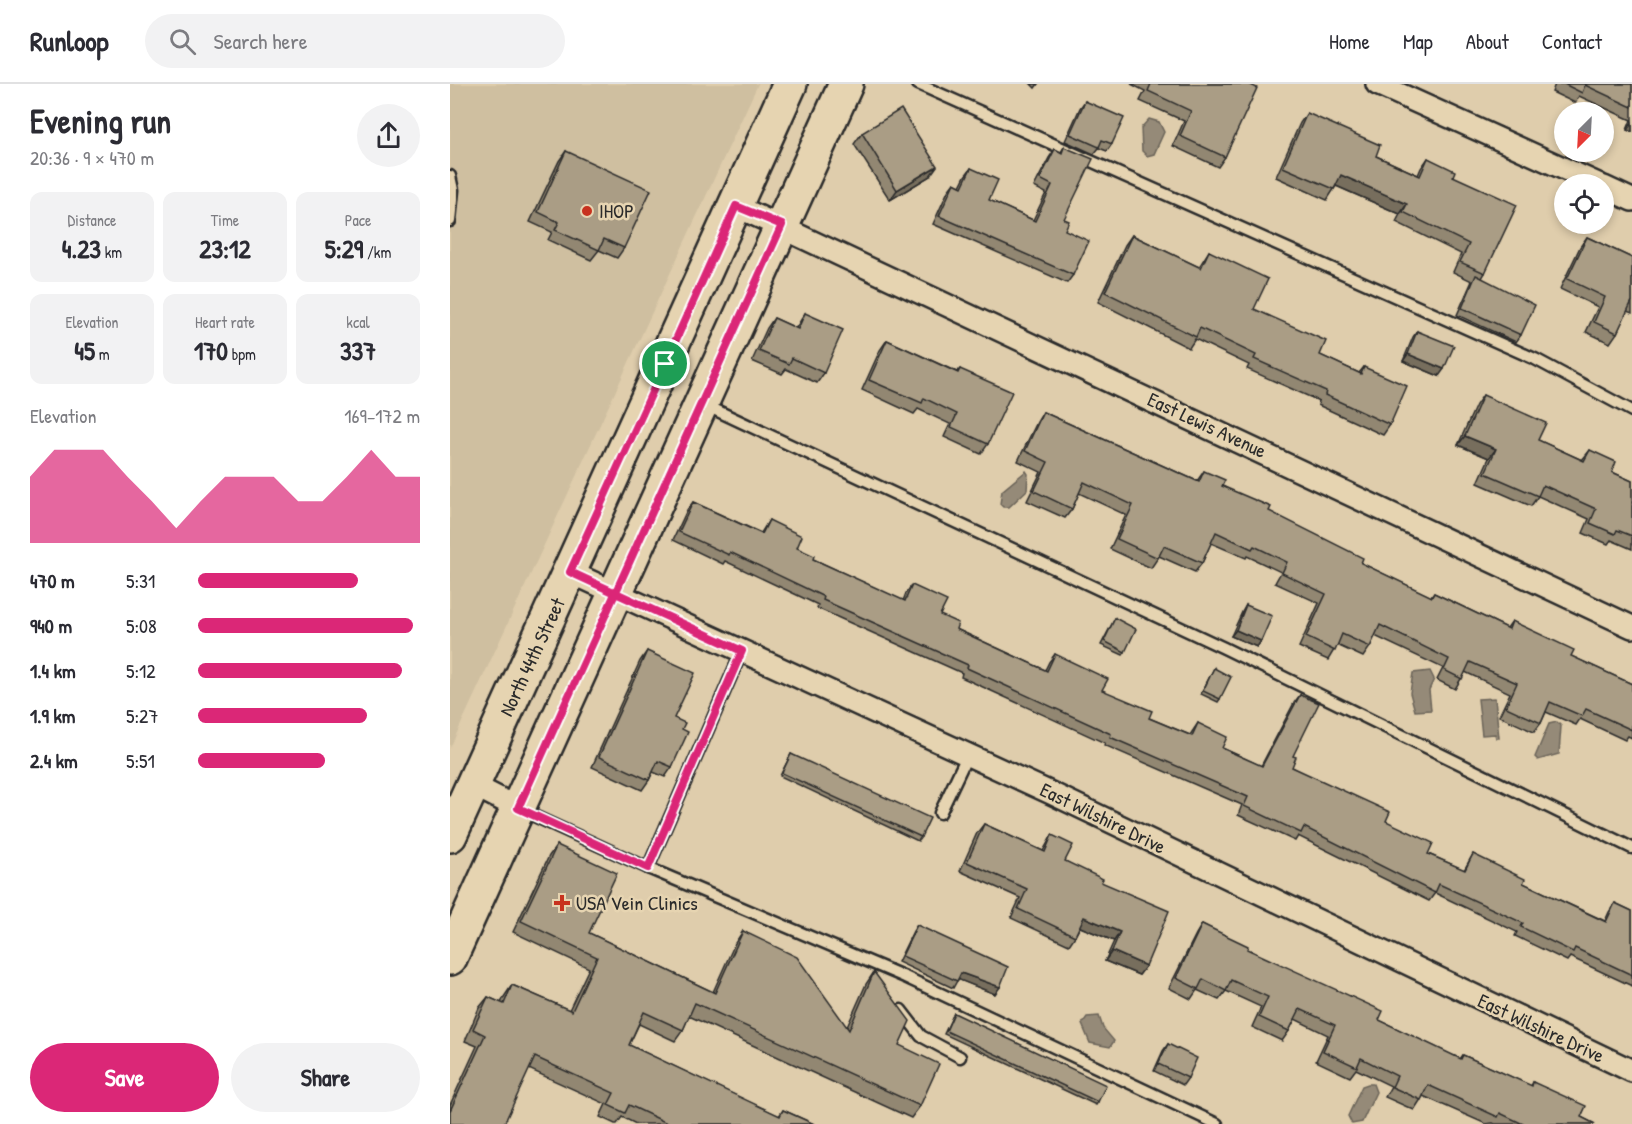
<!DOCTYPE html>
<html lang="en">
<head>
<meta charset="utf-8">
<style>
  body { margin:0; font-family:"Patrick Hand",sans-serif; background:#f2f2f3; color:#2b2b33; height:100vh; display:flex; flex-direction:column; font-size:22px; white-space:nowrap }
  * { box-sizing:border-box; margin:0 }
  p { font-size:20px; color:#7c7c81 }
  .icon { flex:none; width:33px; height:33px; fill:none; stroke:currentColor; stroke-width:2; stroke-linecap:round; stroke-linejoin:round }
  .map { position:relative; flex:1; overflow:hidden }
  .drawer { display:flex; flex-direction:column; background:#fff; width:450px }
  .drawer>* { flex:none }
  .needle { width:39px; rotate:204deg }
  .fabs { position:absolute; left:1104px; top:18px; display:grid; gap:12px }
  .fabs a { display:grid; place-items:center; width:60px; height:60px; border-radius:50%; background:#fff; box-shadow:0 3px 9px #0003; font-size:30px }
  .pin { position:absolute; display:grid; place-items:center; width:51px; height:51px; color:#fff; margin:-26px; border:3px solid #fff; border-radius:50%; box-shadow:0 2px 6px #0007 }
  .round { display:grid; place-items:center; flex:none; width:63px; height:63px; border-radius:32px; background:#f2f2f3 }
  .summary { display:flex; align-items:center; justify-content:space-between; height:102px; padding:0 30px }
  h1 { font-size:33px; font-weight:700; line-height:45px }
  .figures { display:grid; grid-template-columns:repeat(3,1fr); gap:9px; height:102px; padding:6px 30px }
  .figures div { display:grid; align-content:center; border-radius:12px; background:#f2f2f3; text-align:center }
  .figures b { font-size:26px; font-weight:700 }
  .figures small { font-size:16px; font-weight:400 }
  .figures p { font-size:16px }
  .chart { height:168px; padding:12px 30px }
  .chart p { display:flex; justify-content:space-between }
  .chart svg { width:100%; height:108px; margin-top:6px; fill:#db2777; opacity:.7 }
  .button { display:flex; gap:12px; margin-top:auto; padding:12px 30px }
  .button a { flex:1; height:69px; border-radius:36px; background:#db2777; color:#fff; font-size:24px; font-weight:700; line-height:69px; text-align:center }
  .button a+a { background:#f2f2f3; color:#2b2b33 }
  ul { padding:0 30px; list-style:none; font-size:20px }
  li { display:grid; grid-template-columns:96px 72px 1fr; align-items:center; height:45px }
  li i { height:15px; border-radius:8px; background:#db2777 }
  header { display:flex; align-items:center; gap:36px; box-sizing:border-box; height:84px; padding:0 30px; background:#fff; border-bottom:2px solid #e1e1e2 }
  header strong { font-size:28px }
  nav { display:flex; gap:33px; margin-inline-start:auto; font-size:21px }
  .search { width:420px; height:54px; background:#f2f2f3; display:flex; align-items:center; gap:15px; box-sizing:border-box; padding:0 21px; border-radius:33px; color:#7c7c81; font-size:22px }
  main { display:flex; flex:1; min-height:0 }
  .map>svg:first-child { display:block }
</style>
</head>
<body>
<header>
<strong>Runloop</strong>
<div class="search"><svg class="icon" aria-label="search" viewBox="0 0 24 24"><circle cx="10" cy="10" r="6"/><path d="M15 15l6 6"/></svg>Search here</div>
<nav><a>Home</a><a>Map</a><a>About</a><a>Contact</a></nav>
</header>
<main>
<section class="drawer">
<div class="summary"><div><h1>Evening run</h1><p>20:36 · 9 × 470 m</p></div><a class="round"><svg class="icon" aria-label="share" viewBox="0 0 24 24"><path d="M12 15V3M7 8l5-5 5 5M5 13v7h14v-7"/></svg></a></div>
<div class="figures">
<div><p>Distance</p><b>4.23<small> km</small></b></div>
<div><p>Time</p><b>23:12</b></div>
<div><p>Pace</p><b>5:29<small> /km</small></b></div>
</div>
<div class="figures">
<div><p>Elevation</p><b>45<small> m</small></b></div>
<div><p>Heart rate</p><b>170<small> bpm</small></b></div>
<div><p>kcal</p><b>337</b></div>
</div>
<div class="chart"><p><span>Elevation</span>169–172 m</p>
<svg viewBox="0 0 160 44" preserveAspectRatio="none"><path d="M0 44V17L10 6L20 6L30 6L40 17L50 27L60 38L70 27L80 17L90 17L100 17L110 27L120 27L130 17L140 6L150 17L160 17V44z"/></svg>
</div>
<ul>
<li><b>470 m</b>5:31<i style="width:72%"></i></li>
<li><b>940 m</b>5:08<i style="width:97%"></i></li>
<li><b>1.4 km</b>5:12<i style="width:92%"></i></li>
<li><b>1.9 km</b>5:27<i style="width:76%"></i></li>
<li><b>2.4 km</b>5:51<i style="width:57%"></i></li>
</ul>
<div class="button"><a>Save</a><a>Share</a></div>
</section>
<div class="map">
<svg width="1182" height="1040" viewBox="0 0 1182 1040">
  <rect width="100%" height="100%" fill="#dfcdac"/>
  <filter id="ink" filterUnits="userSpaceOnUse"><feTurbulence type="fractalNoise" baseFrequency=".0167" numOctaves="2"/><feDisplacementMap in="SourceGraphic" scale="12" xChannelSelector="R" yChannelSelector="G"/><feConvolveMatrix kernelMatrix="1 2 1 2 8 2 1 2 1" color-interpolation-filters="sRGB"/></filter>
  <g filter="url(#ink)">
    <path fill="#cfbfa0" d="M0 0H308L0 664Z"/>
    <g fill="#958a78" stroke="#6b6459" stroke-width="1.5">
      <path d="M699 35 709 38 714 48 704 70 697 72 692 67 691 44Z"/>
      <path d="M576 387 578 390 577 406 559 423H553L550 420 552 407Z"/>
      <path d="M980 587 984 595 979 606 981 626 965 627 960 609 963 589Z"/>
      <path d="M1045 614 1049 654H1046L1045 650 1032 651 1028 615Z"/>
      <path d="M1107 638 1111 642 1109 670 1088 676 1085 673 1099 640Z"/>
      <path d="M649 932 653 944 664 957 660 963 640 959 632 940 637 933Z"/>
      <path d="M918 1000H923L926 1008 912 1038 902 1040 898 1032 912 1002Z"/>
    </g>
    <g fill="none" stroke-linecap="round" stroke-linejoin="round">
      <g stroke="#2b2b2b" stroke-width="15">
        <g id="service">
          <path d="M468 0 1085 275 1182 327"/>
          <path d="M0 92 3 106 0 137"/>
          <path d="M255 321 774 564 1182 764"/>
          <path d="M71 726 198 784 455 893 767 1040"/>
          <path d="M490 729 518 670"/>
          <path d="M198 784 292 567"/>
          <path d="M451 926 471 952 510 973"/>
        </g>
      </g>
      <g stroke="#2b2b2b" stroke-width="26">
        <g id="minor">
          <path d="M927 0 1148 100"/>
          <path d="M1154 103 1182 116"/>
          <path d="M286 122 1182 543"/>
          <path d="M120 488 601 709 1182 987"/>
          <path d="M23 701 68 724"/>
        </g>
      </g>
      <g stroke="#2b2b2b" stroke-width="38">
        <g id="primary">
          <path d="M0 751 340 0"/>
          <path d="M0 874 396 0"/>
        </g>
      </g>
      <use href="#service" stroke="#e6d4b1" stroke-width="10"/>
      <use href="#minor" stroke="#e6d4b1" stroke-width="21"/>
      <use href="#primary" stroke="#e6d4b1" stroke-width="33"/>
    </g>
    <g fill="#928772" stroke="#2b2b2b" stroke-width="1.5">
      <path d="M581 0H588L585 4Z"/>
      <path d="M681 0H799L775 73 768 83 723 62 734 37 690 17 695 7Z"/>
      <path d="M1105 0H1182V48L1177 46 1181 36 1129 12 1125 19 1102 8Z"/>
      <path d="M635 17 662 60 657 67 649 64 644 70 615 57 630 24Z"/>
      <path d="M857 29 926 72 968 91 971 84 978 74 1003 92 1035 189 1032 194 1071 251 1066 258 1007 231 1022 197 1003 188 1011 170 946 138 950 130 886 102 877 116 826 93 850 39Z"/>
      <path d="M412 49 480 92 440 116 404 60Z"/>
      <path d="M614 63V135L615 146 623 191 617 199 483 140 498 107 504 99 510 102 515 92 521 84 539 116 583 136 596 109 584 103 599 74 605 65 611 68Z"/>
      <path d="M116 67 174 164 167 174 149 166 141 176 98 156 102 148 80 138 109 77Z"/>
      <path d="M682 151 749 183 759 167 804 225 870 271 909 289 914 283 940 341 933 351 868 321 869 317 797 285 799 281 745 255 739 264 648 218 675 161Z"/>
      <path d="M1137 153 1182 174V229L1177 227 1167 249 1160 259 1136 248 1148 223 1110 205 1130 163Z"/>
      <path d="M355 229 374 289 367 299 336 285 332 290 302 277 317 244 324 234 346 244Z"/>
      <path d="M967 247 989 292 953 277 963 253Z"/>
      <path d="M437 256 507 288 510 285 538 360 531 370 494 353 500 340 468 325 464 330 412 306 430 266Z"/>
      <path d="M1033 311 1088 356 1132 376 1140 366 1162 388 1182 397V465L1161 456 1158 460 1133 449 1139 435 1088 412 1081 422 1028 399 1039 374 1008 361 1026 321Z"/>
      <path d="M593 328 747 397 754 387 772 402 819 427 911 479 981 513 984 509 1057 544 1062 537 1121 572 1182 600V654L1178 652 1175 656 1130 635 1126 641 1096 628 1091 639 1084 648 1049 632 1060 609 1015 588 1005 605 987 596 993 584 925 552 920 563 913 573 887 561 878 576 849 563 869 519 825 499 831 488 797 472 796 474 761 459 752 479 745 488 709 472 701 484 660 465 676 431 629 409 622 425 615 434 577 417 591 388 568 377 587 338Z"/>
      <path d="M243 418 311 449 319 436 347 464 363 475 453 517 456 509 462 501 490 531 506 545 595 586 599 578 605 570 652 606 699 634 740 651 748 639 772 664 811 682 844 619 850 611 842 683 936 737 978 770 1014 786 1023 770 1073 799 1155 837 1159 828 1165 819 1182 827V902L1120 873 1117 877 1065 852 1067 848 985 809 979 817 848 752 845 757 788 731 792 721 654 661 655 659 511 593 512 589 367 524 368 521 275 477 273 480 223 456 237 426Z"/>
      <path d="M796 521 811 557 807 563 781 552 792 528Z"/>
      <path d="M665 534 675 568 673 571 651 561Z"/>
      <path d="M197 567 224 634 232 645 222 683 215 693 203 688 199 696 192 706 142 683 190 577Z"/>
      <path d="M764 584 770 615 768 618 751 610Z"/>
      <path d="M341 670 471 753 468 757 330 692Z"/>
      <path d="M534 740 593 767 602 751 615 777 651 798 696 882 689 891 655 877 664 857 630 843 625 852 619 861 561 834 570 814 510 787 527 749Z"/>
      <path d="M107 761 139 849 263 908 285 859 293 847 397 943 416 900 424 888 470 1022 461 1034 239 932 233 946 225 957 189 940 179 961 329 1032 333 1026 364 1040H186L172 1033 167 1040H165L150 1033 156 1020 79 985 0 1040V1021L27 962 15 957 29 924 38 913 51 919 54 913 62 901 119 926 139 884 63 848 99 772Z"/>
      <path d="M752 840 929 936 1010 975 1013 971 1081 1002 1083 998 1131 1033 1145 1040H1045L1043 1039 1036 1040 973 1012 964 1026 935 1013 941 1002 906 985 900 993 866 977 878 951 845 935 839 947 832 957 802 943 811 923 776 907 769 916 747 906 741 915 719 904 746 850Z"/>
      <path d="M467 841 545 910 508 895 503 904 448 878 463 847Z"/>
      <path d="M504 929 648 1018 646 1021 494 950Z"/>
      <path d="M718 960 738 994 733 1001 704 987 713 967Z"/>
    </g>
    <g fill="#776e5d" stroke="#2b2b2b" stroke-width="1.5">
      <path d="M1182 39V48L1177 46Z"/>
      <path d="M487 82 480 92 440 116 447 106Z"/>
      <path d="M891 91 957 120 950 130 884 101Z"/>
      <path d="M958 270 994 285 989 292 953 277Z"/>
      <path d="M1015 352 1046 365 1039 374 1008 361Z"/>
      <path d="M786 546 811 557 807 563 781 552Z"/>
      <path d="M634 833 670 848 664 857 628 842Z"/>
      <path d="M662 867 696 882 689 891 655 877Z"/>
      <path d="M511 889 550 903 545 910 507 895Z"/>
    </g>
    <g fill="#aa9d85" stroke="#2b2b2b" stroke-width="1.5">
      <path d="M701 0H799L807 4 775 73 730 52 741 27 698 7Z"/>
      <path d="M1114 0H1182V23L1135 1 1132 9Z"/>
      <path d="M635 17 674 34 662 60 652 56 649 63 620 50Z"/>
      <path d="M451 25 487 82 447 106 412 49Z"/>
      <path d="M857 29 930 61 926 72 970 92 978 74 1005 87 1003 92 1067 121 1035 189 1010 178 1019 160 953 128 957 120 891 91 884 105 833 83Z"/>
      <path d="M614 63 643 75 614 135 619 137 615 146 639 157 623 191 489 132 504 99 512 103 521 84 548 96 539 116 585 137 602 101 590 95 605 65 612 69Z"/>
      <path d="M116 67 201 106 174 164 154 155 149 166 105 146 109 138 88 128Z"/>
      <path d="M682 151 751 184 759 167 818 195 804 225 876 257 870 271 911 290 914 283 957 302 940 341 875 311 876 307 804 275 806 271 750 244 746 253 655 208Z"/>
      <path d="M1137 153 1182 174V217L1167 249 1144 238 1155 213 1117 195Z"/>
      <path d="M1026 191 1085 221 1071 251 1012 224Z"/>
      <path d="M355 229 393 246 374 289 342 274 339 280 309 267 324 234 348 245Z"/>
      <path d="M967 247 1004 262 994 285 958 270Z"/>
      <path d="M437 256 508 289 510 285 562 308 538 360 501 343 507 330 474 314 472 319 419 296Z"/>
      <path d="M1033 311 1096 339 1088 356 1134 377 1140 366 1166 378 1162 388 1182 397V452L1167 446 1165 450 1140 439 1146 425 1093 401 1088 412 1035 389 1046 365 1015 352Z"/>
      <path d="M593 328 749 398 754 387 775 396 772 402 821 423 819 427 913 474 911 479 982 513 984 509 1059 545 1062 537 1124 566 1121 572 1182 600V646L1136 625 1132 632 1100 618 1091 639 1056 623 1067 599 1020 578 1012 595 994 586 999 575 930 541 920 563 892 550 885 567 856 553 876 510 832 489 837 478 804 462 802 465 766 448 752 479 714 462 708 474 667 455 683 421 634 398 622 425 584 407 598 378 575 367Z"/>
      <path d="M243 418 312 450 319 436 352 452 347 464 364 472 363 475 455 517 462 501 497 517 490 531 508 539 506 545 597 587 605 570 658 595 652 606 702 627 699 634 742 652 748 639 777 653 772 664 812 682 850 611 869 619 843 672 846 673 842 683 940 728 936 737 983 759 978 770 1015 786 1023 770 1075 795 1073 799 1156 838 1165 819 1182 827V891L1125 864 1123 868 1071 843 1073 839 989 800 985 809 854 743 851 749 794 722 798 713 660 653 661 650 517 584 518 581 373 516 374 513 280 468 279 471 229 448Z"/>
      <path d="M796 521 822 532 811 557 786 546Z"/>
      <path d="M665 534 686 545 675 568 654 557Z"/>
      <path d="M197 567 245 589 224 634 235 639 232 645 238 648 222 683 208 677 199 696 149 673Z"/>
      <path d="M764 584 781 593 770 615 753 607Z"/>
      <path d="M341 670 480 734 471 753 332 689Z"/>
      <path d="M534 740 595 768 602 751 623 761 615 777 653 795 651 798 719 827 696 882 662 867 670 848 634 833 625 852 568 825 577 805 517 778Z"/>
      <path d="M107 761 167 789 139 849 265 909 293 847 347 873 399 946 424 888 460 937 449 961 489 980 470 1022 245 919 233 946 194 928 179 961 330 1032 333 1026 364 1040H219L179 1021 175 1029 158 1021 164 1009 85 973 54 1040H0V1027L35 951 23 945 38 913 54 920 62 901 122 927 147 873 71 837Z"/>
      <path d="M752 840 798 862 797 865 933 927 929 936 1011 975 1013 971 1082 1002 1083 998 1136 1022 1131 1033 1145 1040H1073L1050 1029 1048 1033 978 1001 971 1016 942 1003 947 992 911 974 907 983 873 967 885 941 850 925 839 947 809 933 818 913 781 896 776 907 753 895 748 905 726 894Z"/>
      <path d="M467 841 558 883 550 903 511 889 507 897 452 872Z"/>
      <path d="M504 929 656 1001 648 1018 496 947Z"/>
      <path d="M718 960 747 974 738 994 708 980Z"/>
    </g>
  </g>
  <g fill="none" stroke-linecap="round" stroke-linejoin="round" filter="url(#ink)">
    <g stroke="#fff" stroke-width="12">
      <path id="route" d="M215 280 120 488 292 567 198 784 68 724 332 141 286 122 215 280"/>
    </g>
    <use href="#route" stroke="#db2777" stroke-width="8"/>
  </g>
  <g fill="#c8321e" stroke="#e6d4b1" stroke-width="2">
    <circle cx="137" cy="127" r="6"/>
    <path d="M109 810h6v6h6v6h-6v6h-6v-6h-6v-6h6z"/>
  </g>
  <g text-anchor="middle" stroke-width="5" stroke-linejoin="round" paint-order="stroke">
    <g font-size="20" fill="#2b2b2b" stroke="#e6d4b1" text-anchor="start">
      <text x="149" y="134">IHOP</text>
      <text x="126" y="826">USA Vein Clinics</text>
    </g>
    <g font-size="20" fill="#2b2b2b" stroke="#e6d4b1">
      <text transform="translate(757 341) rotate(25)" y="7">East Lewis Avenue</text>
      <text transform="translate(82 573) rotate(-65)" y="7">North 44th Street</text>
      <text transform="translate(653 734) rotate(26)" y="7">East Wilshire Drive</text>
      <text transform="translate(1091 944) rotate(25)" y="7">East Wilshire Drive</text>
    </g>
  </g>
</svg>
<div class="fabs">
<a><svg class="needle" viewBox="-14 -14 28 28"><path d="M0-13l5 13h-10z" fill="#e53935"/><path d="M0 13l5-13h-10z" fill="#7c7c81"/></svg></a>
<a><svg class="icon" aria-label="locate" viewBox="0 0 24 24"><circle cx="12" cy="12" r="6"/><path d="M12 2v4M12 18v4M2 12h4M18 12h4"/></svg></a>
</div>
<div class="pin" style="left:215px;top:280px;background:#1e9e55"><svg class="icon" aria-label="arrive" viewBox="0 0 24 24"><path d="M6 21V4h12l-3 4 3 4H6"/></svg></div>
</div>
</main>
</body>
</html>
